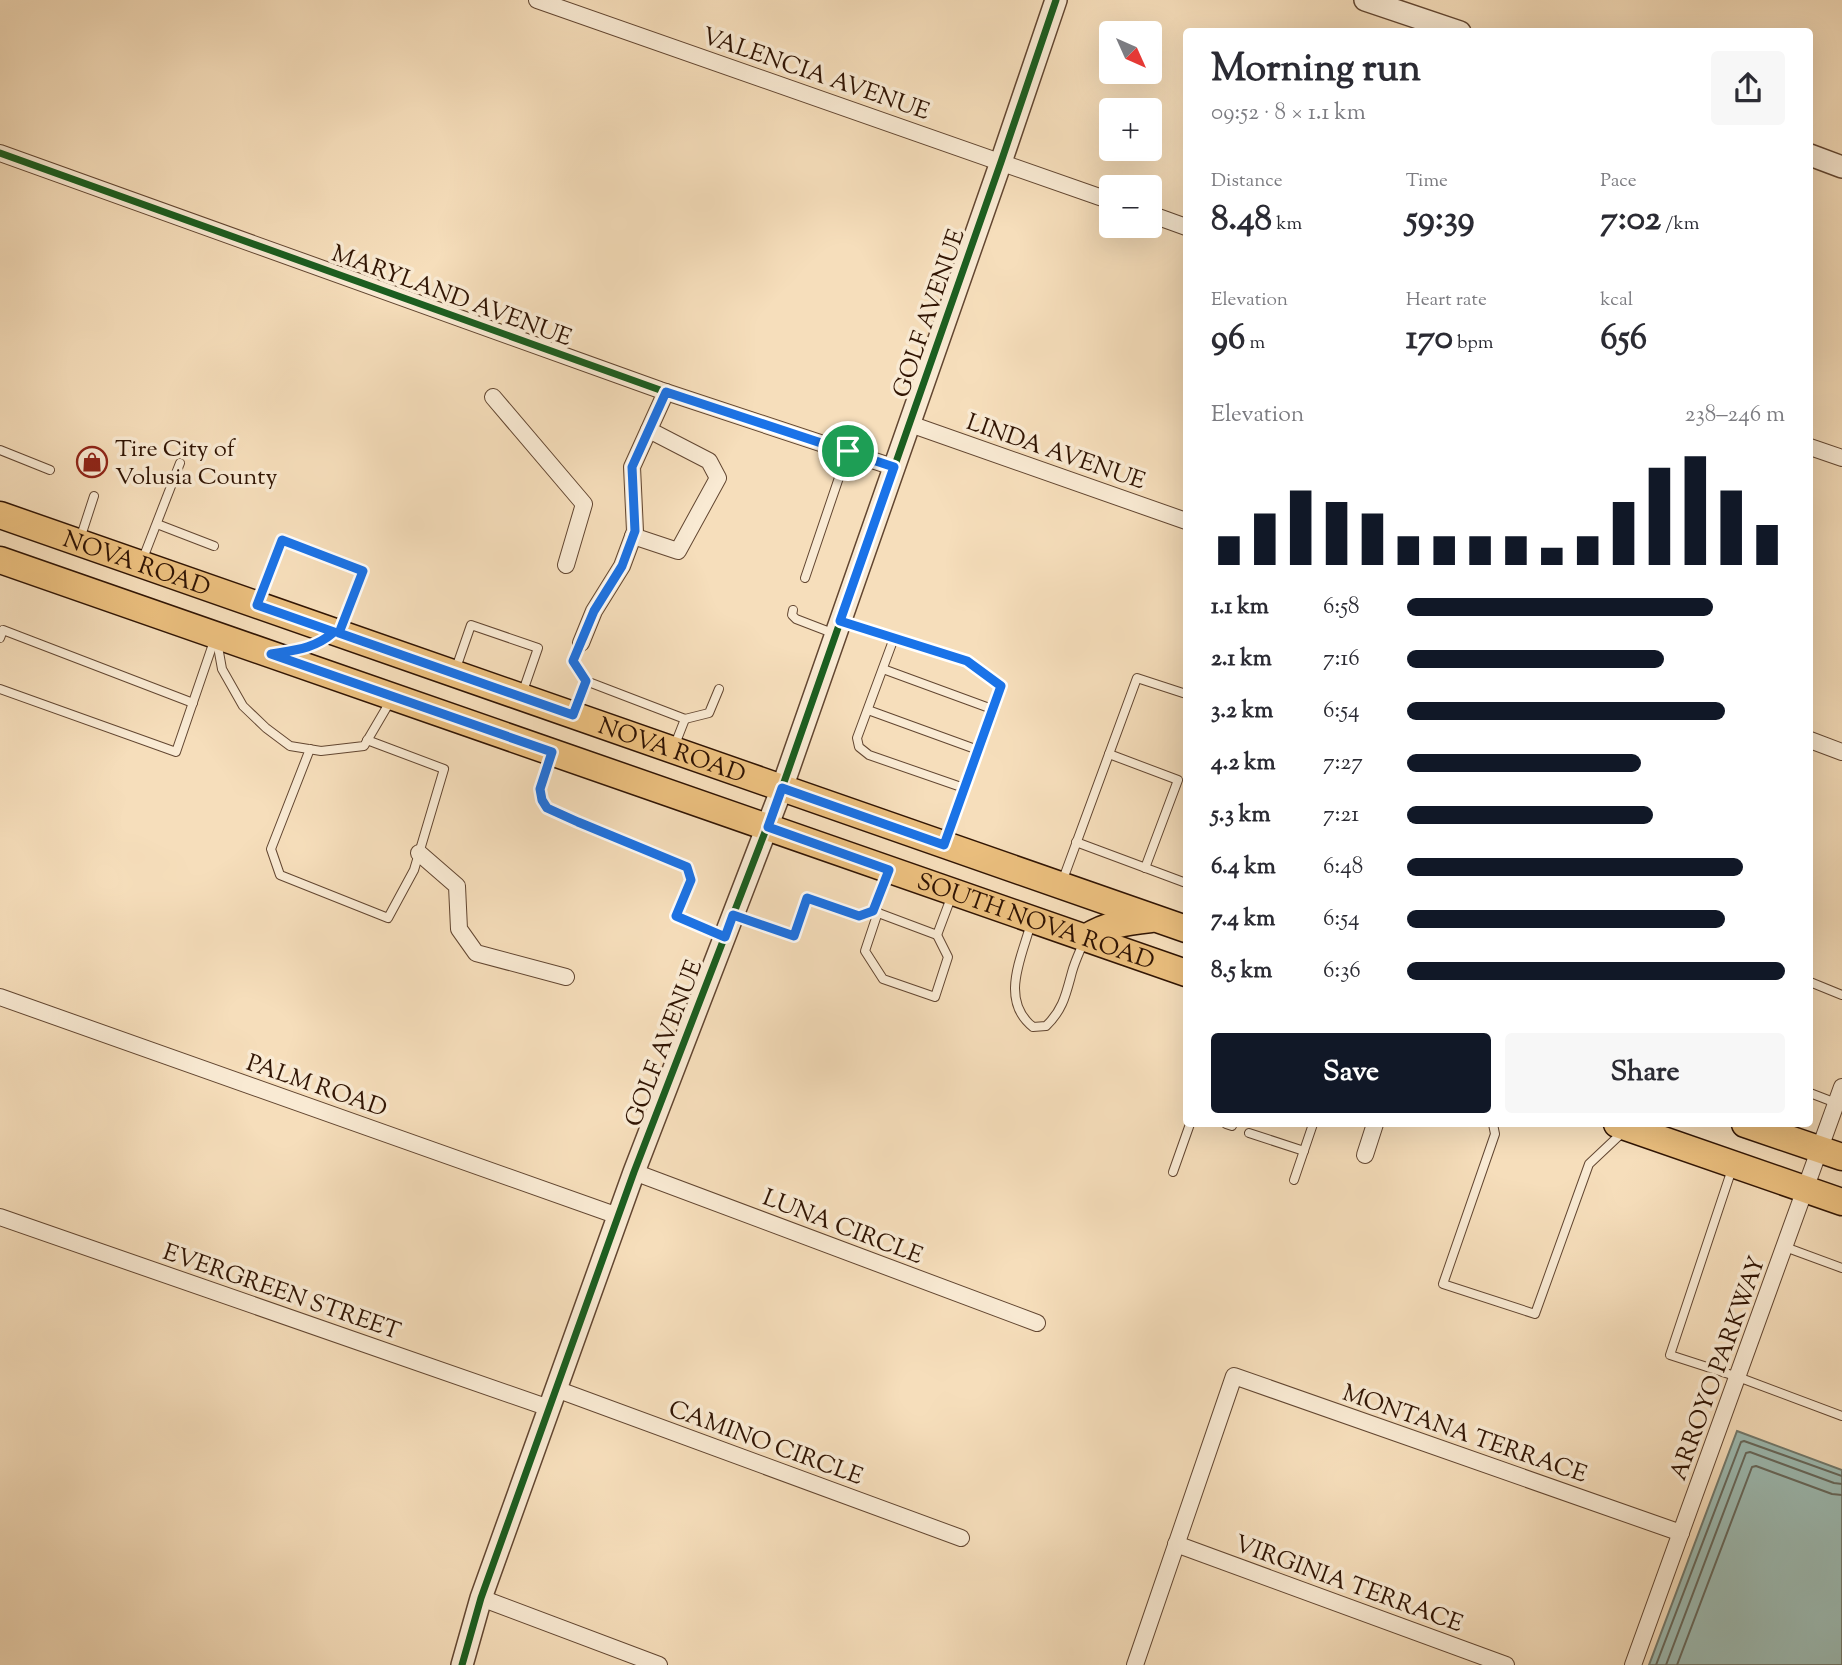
<!DOCTYPE html>
<html lang="en">
<head>
<meta charset="utf-8">
<style>
  body { margin:0; font-family:"Sorts Mill Goudy",serif; background:#f7f7f7; color:#2b2b33; height:100vh; display:flex; flex-direction:column; font-size:26px; white-space:nowrap }
  * { box-sizing:border-box; margin:0 }
  p { font-size:23px; color:#7c7c81 }
  .icon { flex:none; width:38px; height:38px; fill:none; stroke:currentColor; stroke-width:2; stroke-linecap:round; stroke-linejoin:round }
  .map { position:relative; flex:1; overflow:hidden }
  .drawer { position:absolute; left:1183px; top:28px; width:630px; height:1099px; display:flex; flex-direction:column; background:#fff; border-radius:7px; box-shadow:0 7px 28px #0002 }
  .drawer>* { flex:none }
  .needle { width:46px; rotate:135deg }
  .fabs { position:absolute; left:1099px; top:21px; display:grid; gap:14px }
  .fabs a { display:grid; place-items:center; width:63px; height:63px; border-radius:7px; background:#fff; box-shadow:0 7px 28px #0002; font-size:35px }
  .pin { position:absolute; display:grid; place-items:center; width:60px; height:60px; color:#fff; margin:-30px; border:4px solid #fff; border-radius:50%; box-shadow:0 2px 7px #0007 }
  .round { display:grid; place-items:center; flex:none; width:74px; height:74px; border-radius:7px; background:#f7f7f7 }
  .overview { display:flex; align-items:center; justify-content:space-between; height:119px; padding:0 28px }
  h1 { font-size:38px; font-weight:800; line-height:52px }
  .metrics { display:grid; grid-template-columns:repeat(3,1fr); gap:10px; height:119px; padding:7px 28px }
  .metrics div { display:grid; align-content:center }
  .metrics b { font-size:35px; font-weight:800 }
  .metrics small { font-size:19px; font-weight:400 }
  .metrics p { font-size:19px }
  .chart { height:196px; padding:14px 28px }
  .chart p { display:flex; justify-content:space-between }
  .chart svg { width:100%; height:126px; margin-top:7px; stroke:#111827; stroke-width:6 }
  .primary-button { display:flex; gap:14px; margin-top:auto; padding:14px 28px }
  .primary-button a { flex:1; height:80px; border-radius:7px; background:#111827; color:#fff; font-size:28px; font-weight:800; line-height:80px; text-align:center }
  .primary-button a+a { background:#f7f7f7; color:#2b2b33 }
  ul { padding:0 28px; list-style:none; font-size:23px }
  li { display:grid; grid-template-columns:112px 84px 1fr; align-items:center; height:52px }
  li i { height:18px; border-radius:9px; background:#111827 }
  .map>svg:first-child { display:block }
</style>
</head>
<body>
<div class="map">
<svg width="1842" height="1665" viewBox="0 0 1842 1665">
  <rect width="100%" height="100%" fill="#f6debb"/>
  <filter id="stains"><feTurbulence type="fractalNoise" baseFrequency=".00286" numOctaves="4"/><feColorMatrix values="0 0 0 0 .2 0 0 0 0 .09 0 0 0 0 .02 0 0 0 .5 -.17"/></filter>
  <radialGradient id="worn" r=".72"><stop offset=".6" stop-color="#630" stop-opacity="0"/><stop offset="1" stop-color="#630" stop-opacity=".3"/></radialGradient>
  <path fill="#9dbcb4" stroke="#71796d" stroke-width="2" d="M1737 1431 1842 1470V1665H1649Z"/>
  <g fill="none" stroke-linecap="round" stroke-linejoin="round">
    <g stroke="#66685c" stroke-width="2">
      <path d="M1656 1665 1741 1442 1744 1441 1842 1476"/>
      <path d="M1666 1665 1746 1453 1750 1452 1834 1483 1842 1484"/>
      <path d="M1677 1665 1752 1467 1756 1466 1832 1494 1842 1495"/>
    </g>
    <g stroke="#624631" stroke-width="10">
      <g id="service">
        <path d="M0 450 50 470"/>
        <path d="M157 524 214 546"/>
        <path d="M80 539 94 496"/>
        <path d="M142 561 180 463"/>
        <path d="M805 578 848 451"/>
        <path d="M258 602 282 540 363 571 341 629"/>
        <path d="M793 610 792 615 796 619 835 634"/>
        <path d="M843 622 967 661 1001 686 945 842"/>
        <path d="M0 638 3 630 193 703"/>
        <path d="M894 638 857 738 859 747 869 755 964 788"/>
        <path d="M217 641 222 669 243 706 266 728 290 746 321 751 364 746 391 700"/>
        <path d="M581 643 574 661 586 681"/>
        <path d="M883 669 992 709"/>
        <path d="M455 671 471 625 538 648 522 694"/>
        <path d="M0 689 176 752 215 638"/>
        <path d="M868 710 978 750"/>
        <path d="M574 712 586 681 685 719 674 747"/>
        <path d="M685 719 709 713 719 689"/>
        <path d="M310 749 271 849 280 875 388 918 414 870 444 769 367 740"/>
        <path d="M1109 754 1178 780 1145 868"/>
        <path d="M551 755C547 769 536 788 543 802 550 815 665 859 686 867L691 880 676 916 724 936"/>
        <path d="M1076 842 1186 883"/>
        <path d="M888 872 873 911 937 935 952 895"/>
        <path d="M1062 882 1137 678 1186 694"/>
        <path d="M878 912 865 951 883 979 935 997 948 957 937 935"/>
        <path d="M733 915 794 936 807 898 859 916 873 911"/>
        <path d="M1031 923C1022 957 999 1000 1033 1027L1046 1026C1063 1010 1066 994 1072 972 1075 961 1080 951 1084 941"/>
        <path d="M1810 982 1842 995"/>
        <path d="M1810 1093 1836 1103"/>
        <path d="M1226 1124 1232 1126"/>
        <path d="M1493 1124 1495 1134 1443 1284 1535 1314 1589 1164 1624 1131"/>
        <path d="M1249 1133 1304 1151"/>
        <path d="M1732 1169 1670 1355 1738 1377 1842 1416"/>
        <path d="M1173 1172 1190 1124"/>
        <path d="M1294 1180 1313 1124"/>
        <path d="M1785 1247 1842 1268"/>
      </g>
    </g>
    <g stroke="#624631" stroke-width="18">
      <g id="minor">
        <path d="M537 0 1111 201"/>
        <path d="M0 153 660 390 893 467"/>
        <path d="M1150 214 1186 227"/>
        <path d="M493 397 584 504 566 565"/>
        <path d="M910 424 1186 521"/>
        <path d="M1810 447 1842 458"/>
        <path d="M633 536 678 551 718 478 709 461 649 430"/>
        <path d="M581 643 594 611 622 566 635 531 632 467 666 392"/>
        <path d="M1810 740 1842 752"/>
        <path d="M419 853 457 886 459 929 476 953 566 977"/>
        <path d="M0 997 618 1216"/>
        <path d="M1365 1155 1375 1124"/>
        <path d="M634 1172 1037 1323"/>
        <path d="M0 1217 549 1408"/>
        <path d="M556 1389 961 1538"/>
        <path d="M1176 1544 1506 1665"/>
        <path d="M481 1598 659 1665"/>
        <path d="M1135 1665 1234 1376 1681 1533"/>
        <path d="M1633 1665 1842 1087"/>
      </g>
    </g>
    <g stroke="#624631" stroke-width="24">
      <g id="tertiary">
        <path d="M1365 0 1460 32"/>
        <path d="M1810 155 1842 167"/>
        <path d="M462 1665 481 1598 634 1172 782 788 1001 162 1056 0"/>
      </g>
    </g>
    <g stroke="#301403" stroke-width="29">
      <g id="primary">
        <path id="s1" d="M0 515 1186 929"/>
        <path id="s2" d="M0 560 1186 973"/>
        <path d="M1085 938C1109 924 1124 922 1151 919"/>
        <path d="M1617 1124 1842 1202"/>
        <path d="M1745 1124 1842 1157"/>
      </g>
    </g>
    <use href="#service" stroke="#f9ead3" stroke-width="8"/>
    <use href="#minor" stroke="#f9ead3" stroke-width="16"/>
    <use href="#tertiary" stroke="#f9ead3" stroke-width="21"/>
    <use href="#primary" stroke="#ebbf7e" stroke-width="26"/>
    <g stroke="#f9ead3" stroke-width="11">
      <g id="cycleway">
        <path d="M0 153 660 390 893 467"/>
        <path d="M462 1665 481 1598 634 1172 782 788 1001 162 1056 0"/>
      </g>
    </g>
    <use href="#cycleway" stroke="#1b5e20" stroke-width="7"/>
  </g>
  <g fill="none" stroke-linecap="round" stroke-linejoin="round">
    <g stroke="#fff" stroke-width="14">
      <path id="route" d="M666 392 894 467 840 621 967 661 1001 686 944 845 782 788 768 827 889 870 873 911 859 916 807 898 794 936 733 915 725 937 676 916 691 880 687 867 578 822 547 808 542 800 540 789 552 752 271 654C296 650 314 649 334 632L257 605 282 540 363 571 339 633 573 715 586 681 573 661 594 611 622 566 635 531 632 467Z"/>
    </g>
    <use href="#route" stroke="#1a73e8" stroke-width="9"/>
  </g>
  <defs>
    <g id="shop-ring" transform="scale(1.575)"><circle r="9.5" fill="#f9ead3" stroke="#8f2418" stroke-width="1.5"/><path d="M-5-2.5h2.3a2.7 3.5 0 0 1 5.4 0H5L5.5 6h-11ZM-1.5-2.5h3a1.5 2.3 0 0 0-3 0Z" fill="#8f2418"/></g>
  </defs>
  <g fill-rule="evenodd">
    <use href="#shop-ring" x="92" y="462"/>
  </g>
  <g text-anchor="middle" stroke-width="7" stroke-linejoin="round" paint-order="stroke">
    <g font-size="24" fill="#301403" stroke="#f9ead3">
      <text transform="translate(816 73) rotate(19)" y="8">VALENCIA AVENUE</text>
      <text transform="translate(452 295) rotate(20)" y="8">MARYLAND AVENUE</text>
      <text transform="translate(928 313) rotate(-71)" y="8">GOLF AVENUE</text>
      <text transform="translate(1056 451) rotate(19)" y="8">LINDA AVENUE</text>
      <text dy="8" stroke="none"><textPath href="#s1" startOffset="145">NOVA ROAD</textPath></text>
      <text dy="8" stroke="none"><textPath href="#s1" startOffset="712">NOVA ROAD</textPath></text>
      <text dy="8" stroke="none"><textPath href="#s2" startOffset="1097">SOUTH NOVA ROAD</textPath></text>
      <text transform="translate(663 1043) rotate(-69)" y="8">GOLF AVENUE</text>
      <text transform="translate(317 1085) rotate(19)" y="8">PALM ROAD</text>
      <text transform="translate(843 1226) rotate(21)" y="8">LUNA CIRCLE</text>
      <text transform="translate(282 1291) rotate(19)" y="8">EVERGREEN STREET</text>
      <text transform="translate(1717 1368) rotate(-70)" y="8">ARROYO PARKWAY</text>
      <text transform="translate(1465 1433) rotate(19)" y="8">MONTANA TERRACE</text>
      <text transform="translate(766 1442) rotate(20)" y="8">CAMINO CIRCLE</text>
      <text transform="translate(1349 1583) rotate(20)" y="8">VIRGINIA TERRACE</text>
    </g>
    <g font-size="24" fill="#301403" stroke="#f9ead3" text-anchor="start">
      <text x="115" y="456">Tire City of<tspan x="115" dy="28">Volusia County</tspan></text>
    </g>
  </g>
  <rect width="100%" height="100%" filter="url(#stains)"/>
  <rect width="100%" height="100%" fill="url(#worn)"/>
</svg>
<div class="fabs">
<a><svg class="needle" viewBox="-14 -14 28 28"><path d="M0-13l5 13h-10z" fill="#e53935"/><path d="M0 13l5-13h-10z" fill="#7c7c81"/></svg></a>
<a>+</a>
<a>−</a>
</div>
<div class="pin" style="left:848px;top:451px;background:#1e9e55"><svg class="icon" aria-label="arrive" viewBox="0 0 24 24"><path d="M6 21V4h12l-3 4 3 4H6"/></svg></div>
<section class="drawer">
<div class="overview"><div><h1>Morning run</h1><p>09:52 · 8 × 1.1 km</p></div><a class="round"><svg class="icon" aria-label="share" viewBox="0 0 24 24"><path d="M12 15V3M7 8l5-5 5 5M5 13v7h14v-7"/></svg></a></div>
<div class="metrics">
<div><p>Distance</p><b>8.48<small> km</small></b></div>
<div><p>Time</p><b>59:39</b></div>
<div><p>Pace</p><b>7:02<small> /km</small></b></div>
</div>
<div class="metrics">
<div><p>Elevation</p><b>96<small> m</small></b></div>
<div><p>Heart rate</p><b>170<small> bpm</small></b></div>
<div><p>kcal</p><b>656</b></div>
</div>
<div class="chart"><p><span>Elevation</span>238–246 m</p>
<svg viewBox="0 0 160 44" preserveAspectRatio="none"><path d="M5 44V34M15 44V26M25 44V18M35 44V22M45 44V26M55 44V34M65 44V34M75 44V34M85 44V34M95 44V38M105 44V34M115 44V22M125 44V10M135 44V6M145 44V18M155 44V30"/></svg>
</div>
<ul>
<li><b>1.1 km</b>6:58<i style="width:81%"></i></li>
<li><b>2.1 km</b>7:16<i style="width:68%"></i></li>
<li><b>3.2 km</b>6:54<i style="width:84%"></i></li>
<li><b>4.2 km</b>7:27<i style="width:62%"></i></li>
<li><b>5.3 km</b>7:21<i style="width:65%"></i></li>
<li><b>6.4 km</b>6:48<i style="width:89%"></i></li>
<li><b>7.4 km</b>6:54<i style="width:84%"></i></li>
<li><b>8.5 km</b>6:36<i style="width:100%"></i></li>
</ul>
<div class="primary-button"><a>Save</a><a>Share</a></div>
</section>
</div>
</body>
</html>
